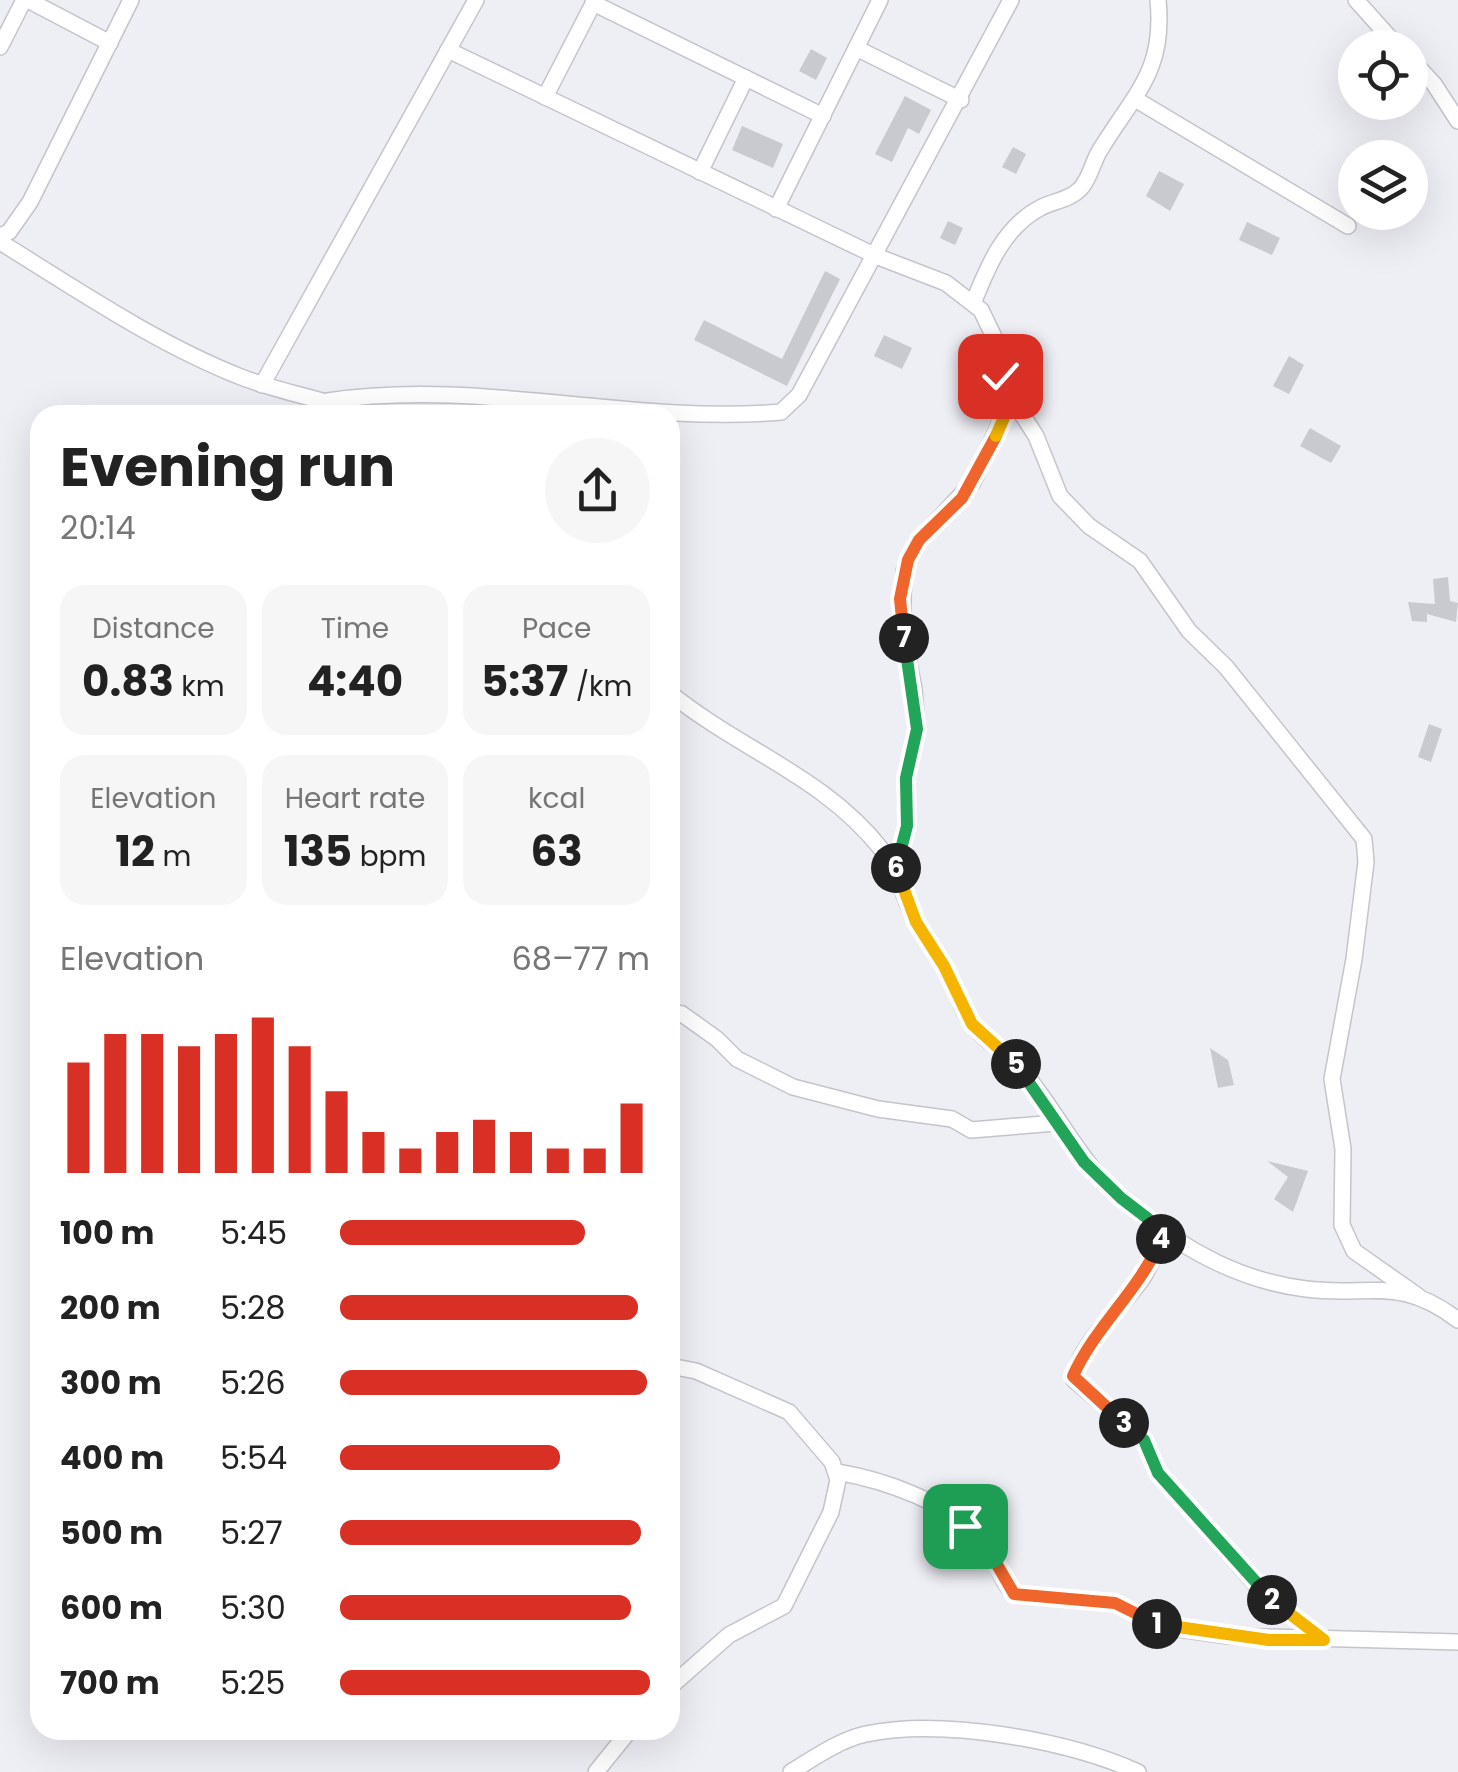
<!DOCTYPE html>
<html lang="en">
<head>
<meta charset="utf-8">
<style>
  body { margin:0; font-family:Poppins,sans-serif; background:#f6f6f6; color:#222; height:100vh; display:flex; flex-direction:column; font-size:38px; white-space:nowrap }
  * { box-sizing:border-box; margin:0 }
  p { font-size:32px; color:#767676 }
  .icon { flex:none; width:55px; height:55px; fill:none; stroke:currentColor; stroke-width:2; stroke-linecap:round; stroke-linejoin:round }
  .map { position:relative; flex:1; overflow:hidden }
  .sheet { position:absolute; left:30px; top:405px; width:650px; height:1335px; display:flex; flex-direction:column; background:#fff; border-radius:30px; box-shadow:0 10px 40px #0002 }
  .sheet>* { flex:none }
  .buttons { position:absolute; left:1338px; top:30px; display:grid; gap:20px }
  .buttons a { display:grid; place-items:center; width:90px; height:90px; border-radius:50%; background:#fff; box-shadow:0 10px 40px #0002; font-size:50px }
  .pin { position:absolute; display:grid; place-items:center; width:85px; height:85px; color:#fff; margin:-42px; border-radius:20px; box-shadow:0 5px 15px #0006 }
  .km { position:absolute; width:50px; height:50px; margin:-25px; border-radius:50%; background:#222; color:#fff; font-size:28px; line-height:50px; text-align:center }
  .round { display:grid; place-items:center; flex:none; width:105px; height:105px; border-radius:52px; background:#f6f6f6 }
  .head { display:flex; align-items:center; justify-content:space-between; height:170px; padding:0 30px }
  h1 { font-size:55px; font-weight:700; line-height:75px }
  .metrics { display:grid; grid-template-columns:repeat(3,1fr); gap:15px; height:170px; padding:10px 30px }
  .metrics div { display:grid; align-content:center; border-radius:25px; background:#f6f6f6; text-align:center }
  .metrics b { font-size:42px; font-weight:700 }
  .metrics small { font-size:28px; font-weight:400 }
  .metrics p { font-size:28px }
  .chart { height:280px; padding:20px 30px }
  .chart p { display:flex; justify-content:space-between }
  .chart svg { width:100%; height:180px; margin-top:10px; stroke:#d93025; stroke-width:6 }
  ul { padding:0 30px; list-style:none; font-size:32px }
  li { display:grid; grid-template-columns:160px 120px 1fr; align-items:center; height:75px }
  li i { height:25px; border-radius:12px; background:#d93025 }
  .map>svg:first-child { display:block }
</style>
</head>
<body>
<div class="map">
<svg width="1458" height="1772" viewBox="0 0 1458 1772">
  <rect width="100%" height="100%" fill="#eeeef5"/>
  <g fill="#c9c9d0">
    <path d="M811 49 827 58 816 80 799 71Z"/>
    <path d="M905 96 931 110 919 134 908 128 892 162 875 154Z"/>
    <path d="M742 126 783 144 773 168 732 150Z"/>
    <path d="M1013 147 1026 154 1016 174 1002 167Z"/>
    <path d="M1159 171 1184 184 1170 211 1146 196Z"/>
    <path d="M948 221 963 228 955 245 940 238Z"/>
    <path d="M1247 222 1280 238 1272 255 1239 240Z"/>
    <path d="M825 271 840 279 787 386 694 340 704 320 782 359Z"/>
    <path d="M884 335 912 348 902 369 874 356Z"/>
    <path d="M1289 356 1304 365 1289 394 1273 386Z"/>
    <path d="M1310 428 1341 446 1331 463 1300 446Z"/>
    <path d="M1448 577 1450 601 1458 603 1456 622 1427 614V622L1412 621 1408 602 1435 604 1433 579Z"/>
    <path d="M1429 724 1442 729 1431 762 1418 757Z"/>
    <path d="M1210 1048 1228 1060 1234 1085 1218 1088Z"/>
    <path d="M1267 1161 1308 1171 1293 1212 1274 1199 1288 1177Z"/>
  </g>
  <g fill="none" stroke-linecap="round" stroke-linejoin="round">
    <g stroke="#c4c4cb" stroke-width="18">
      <g id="street">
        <path d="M28 0 110 43"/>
        <path d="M1356 0 1399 48"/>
        <path d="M593 3 823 116"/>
        <path d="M0 47 24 0"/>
        <path d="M856 48 961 100"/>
        <path d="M448 50 876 256 946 283 981 310 995 339 1005 388 1036 436 1060 496 1089 526 1140 561 1189 631 1226 667 1364 839 1366 862 1354 959 1332 1079 1343 1149 1342 1225 1354 1251 1418 1296"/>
        <path d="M1410 58 1434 84 1458 121"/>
        <path d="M545 97 595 0"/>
        <path d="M1135 99 1348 226"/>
        <path d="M700 172 746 78"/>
        <path d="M776 209 880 0"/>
        <path d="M0 236 9 232 30 202 131 0"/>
        <path d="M0 242C78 290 155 343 241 377 282 393 325 399 366 415"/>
        <path d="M974 301C988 266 1004 227 1040 208 1053 201 1070 200 1081 188 1091 177 1093 159 1102 147 1136 92 1165 70 1158 0"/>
        <path d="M262 385 476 0"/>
        <path d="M328 401C479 378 630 425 781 412L799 395 1011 0"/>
        <path d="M670 693C740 750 825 777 882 850 899 871 902 895 914 918 923 936 936 952 946 969 954 985 959 1002 968 1018 981 1040 1005 1051 1022 1070 1065 1122 1079 1166 1136 1211 1187 1251 1241 1281 1306 1289 1369 1297 1399 1275 1458 1320"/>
        <path d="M895 869 907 826 906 778 917 729 914 689 902 627 904 571 919 540 973 482 1011 399"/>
        <path d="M670 1012 682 1014 717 1039 737 1059 793 1087 878 1109 952 1119 971 1130 1056 1123"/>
        <path d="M1164 1231C1157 1248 1151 1267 1140 1282 1122 1306 1074 1350 1074 1380L1144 1440 1158 1473 1259 1588 1324 1640"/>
        <path d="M670 1366 696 1371 789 1412 832 1462 838 1480 831 1512 784 1606 729 1635 670 1687"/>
        <path d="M837 1472C885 1480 950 1503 983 1541 997 1557 998 1579 1014 1594L1115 1603 1172 1628 1228 1636 1458 1642"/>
        <path d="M596 1772 630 1730"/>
        <path d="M791 1772C812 1759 841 1739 866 1734 943 1718 1066 1740 1138 1772"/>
      </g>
    </g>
    <use href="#street" stroke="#fff" stroke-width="15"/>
  </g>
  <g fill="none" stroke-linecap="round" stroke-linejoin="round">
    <g stroke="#fff" stroke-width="20">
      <path id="split-1" d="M965 1526 984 1542 1014 1594 1115 1603 1157 1624"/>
    </g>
    <g stroke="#fff" stroke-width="20">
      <path id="split-2" d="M1157 1624 1269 1640H1324L1272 1600"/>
    </g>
    <g stroke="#fff" stroke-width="20">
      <path id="split-3" d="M1124 1423 1144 1440 1158 1473 1272 1600"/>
    </g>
    <g stroke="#fff" stroke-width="20">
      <path id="split-4" d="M1124 1423 1073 1376C1096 1325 1140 1290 1161 1239"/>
    </g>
    <g stroke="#fff" stroke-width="20">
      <path id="split-5" d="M1016 1064 1084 1162 1121 1198 1164 1231 1161 1239"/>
    </g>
    <g stroke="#fff" stroke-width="20">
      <path id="split-6" d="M896 868 916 922 944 966 972 1024 1016 1064"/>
    </g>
    <g stroke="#fff" stroke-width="20">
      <path id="split-7" d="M896 868 907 826 906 778 917 729 904 638"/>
    </g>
    <g stroke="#fff" stroke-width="20">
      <path id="split-8" d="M904 638 900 599 908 560 919 540 962 498 996 436"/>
    </g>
    <g stroke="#fff" stroke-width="20">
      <path id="split-9" d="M996 436 1012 399 1000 376"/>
    </g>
    <use href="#split-1" stroke="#f0652b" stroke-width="12"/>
    <use href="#split-2" stroke="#f5b400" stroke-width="12"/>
    <use href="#split-3" stroke="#22a559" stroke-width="12"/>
    <use href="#split-4" stroke="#f0652b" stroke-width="12"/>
    <use href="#split-5" stroke="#22a559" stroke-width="12"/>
    <use href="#split-6" stroke="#f5b400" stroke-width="12"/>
    <use href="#split-7" stroke="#22a559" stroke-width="12"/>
    <use href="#split-8" stroke="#f0652b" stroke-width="12"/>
    <use href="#split-9" stroke="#f5b400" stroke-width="12"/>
  </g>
</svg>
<div class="buttons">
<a><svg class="icon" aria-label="locate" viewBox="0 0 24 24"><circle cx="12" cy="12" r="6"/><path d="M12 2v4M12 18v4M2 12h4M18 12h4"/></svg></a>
<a><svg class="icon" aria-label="layers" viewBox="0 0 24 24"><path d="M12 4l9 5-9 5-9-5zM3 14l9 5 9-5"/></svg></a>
</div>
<div class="pin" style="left:965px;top:1526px;background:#1e9e55"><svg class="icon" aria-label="arrive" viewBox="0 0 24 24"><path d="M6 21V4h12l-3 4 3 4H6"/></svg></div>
<div class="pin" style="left:1000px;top:376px;background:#d93025"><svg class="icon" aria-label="check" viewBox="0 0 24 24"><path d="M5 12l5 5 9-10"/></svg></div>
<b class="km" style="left:1157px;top:1624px">1</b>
<b class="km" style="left:1272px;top:1600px">2</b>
<b class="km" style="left:1124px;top:1423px">3</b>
<b class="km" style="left:1161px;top:1239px">4</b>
<b class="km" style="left:1016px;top:1064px">5</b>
<b class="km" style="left:896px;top:868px">6</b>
<b class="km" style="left:904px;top:638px">7</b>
<section class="sheet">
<div class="head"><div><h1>Evening run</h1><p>20:14</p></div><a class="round"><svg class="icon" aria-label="share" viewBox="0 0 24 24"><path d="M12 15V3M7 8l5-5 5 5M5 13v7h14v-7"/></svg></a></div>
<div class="metrics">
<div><p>Distance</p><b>0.83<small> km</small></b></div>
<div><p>Time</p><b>4:40</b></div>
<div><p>Pace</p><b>5:37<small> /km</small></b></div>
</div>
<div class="metrics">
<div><p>Elevation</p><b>12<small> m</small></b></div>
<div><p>Heart rate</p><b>135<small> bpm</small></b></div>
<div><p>kcal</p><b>63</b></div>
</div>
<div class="chart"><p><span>Elevation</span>68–77 m</p>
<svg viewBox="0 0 160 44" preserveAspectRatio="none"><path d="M5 44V17M15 44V10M25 44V10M35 44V13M45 44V10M55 44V6M65 44V13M75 44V24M85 44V34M95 44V38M105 44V34M115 44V31M125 44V34M135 44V38M145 44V38M155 44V27"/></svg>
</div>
<ul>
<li><b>100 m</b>5:45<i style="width:79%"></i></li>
<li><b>200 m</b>5:28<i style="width:96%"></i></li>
<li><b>300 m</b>5:26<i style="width:99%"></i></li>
<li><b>400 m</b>5:54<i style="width:71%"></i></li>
<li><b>500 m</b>5:27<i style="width:97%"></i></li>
<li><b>600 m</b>5:30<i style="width:94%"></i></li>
<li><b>700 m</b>5:25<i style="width:100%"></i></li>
</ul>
</section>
</div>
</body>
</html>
